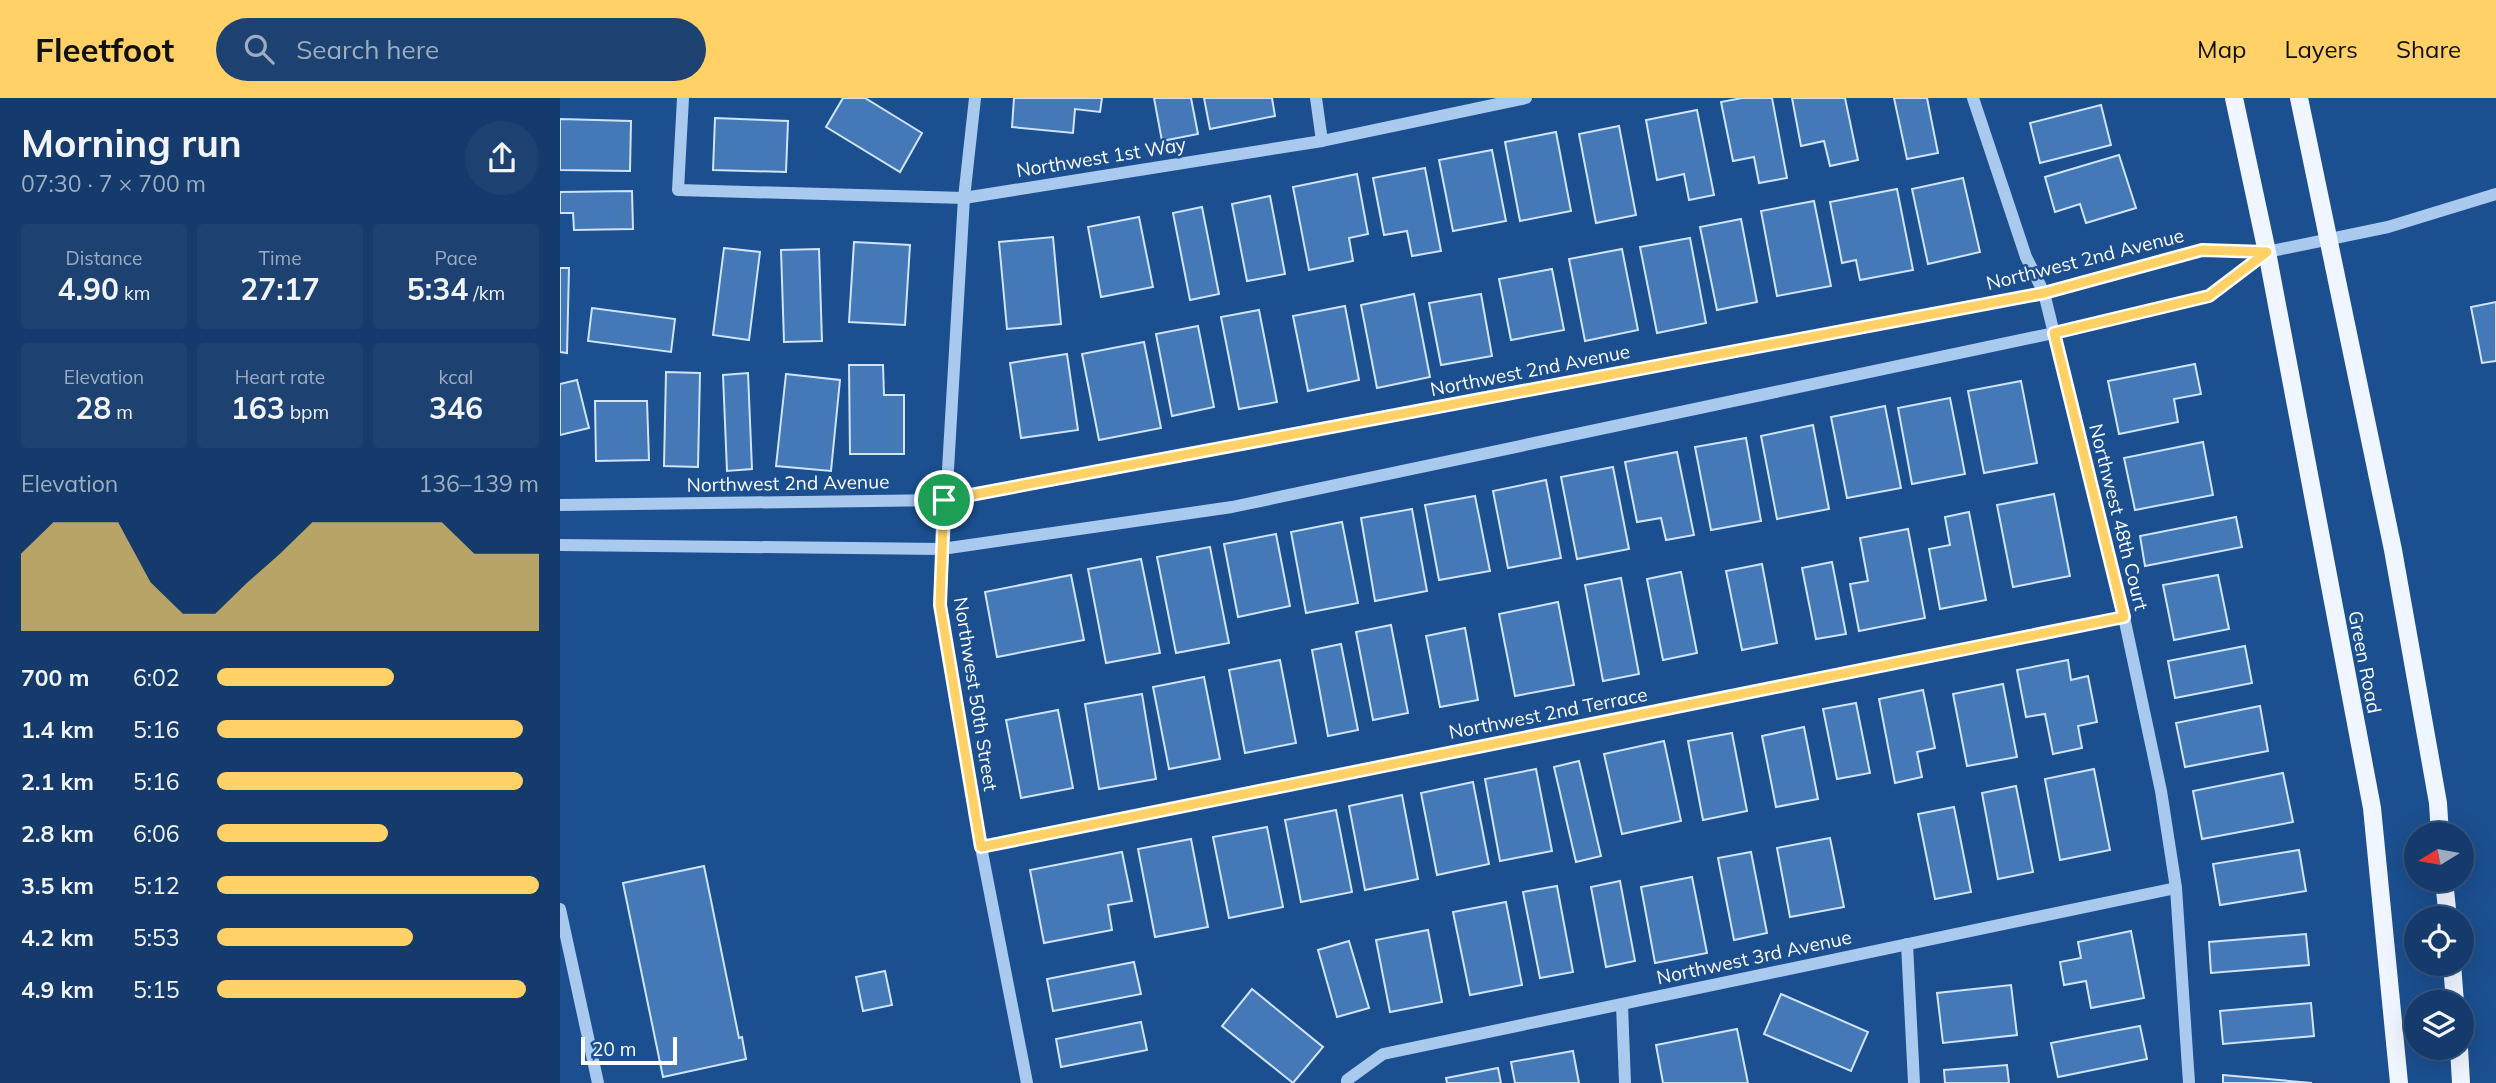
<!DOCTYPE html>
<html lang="en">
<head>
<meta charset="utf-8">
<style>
  body { margin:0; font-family:Mulish,sans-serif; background:#1d4271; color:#f1f3f6; height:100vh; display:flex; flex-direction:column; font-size:26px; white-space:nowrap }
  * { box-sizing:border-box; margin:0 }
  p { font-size:23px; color:#9dadc1 }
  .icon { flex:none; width:38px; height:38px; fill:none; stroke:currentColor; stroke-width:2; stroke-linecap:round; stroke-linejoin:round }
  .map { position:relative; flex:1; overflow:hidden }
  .sheet { display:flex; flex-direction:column; background:#143b6b; width:560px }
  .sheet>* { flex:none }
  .needle { width:46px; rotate:259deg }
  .fabs { position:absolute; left:1844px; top:724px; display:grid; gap:14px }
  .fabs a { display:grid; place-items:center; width:70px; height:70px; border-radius:50%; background:#143b6b; box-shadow:0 7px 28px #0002,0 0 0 2px #33557e; font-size:35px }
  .scale { position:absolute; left:21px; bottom:18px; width:96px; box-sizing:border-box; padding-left:7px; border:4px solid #fff; border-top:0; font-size:19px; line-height:24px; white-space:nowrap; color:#fff; -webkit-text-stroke:5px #1b4f8f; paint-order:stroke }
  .pin { position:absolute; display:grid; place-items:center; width:60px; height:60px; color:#fff; margin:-30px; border:4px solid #fff; border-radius:50%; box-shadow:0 2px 7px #0007 }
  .round { display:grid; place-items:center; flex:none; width:74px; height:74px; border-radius:37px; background:#1d4271 }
  .headline { display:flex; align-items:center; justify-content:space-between; height:119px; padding:0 21px }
  h1 { font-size:38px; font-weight:700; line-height:52px }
  .stats { display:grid; grid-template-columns:repeat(3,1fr); gap:10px; height:119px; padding:7px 21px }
  .stats div { display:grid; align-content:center; border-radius:7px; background:#1d4271; text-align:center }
  .stats b { font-size:30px; font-weight:700 }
  .stats small { font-size:19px; font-weight:400 }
  .stats p { font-size:19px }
  .chart { height:196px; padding:14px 21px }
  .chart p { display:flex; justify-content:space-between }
  .chart svg { width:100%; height:126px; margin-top:7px; fill:#ffd166; opacity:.7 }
  ul { padding:0 21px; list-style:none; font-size:23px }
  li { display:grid; grid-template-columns:112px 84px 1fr; align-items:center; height:52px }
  li i { height:18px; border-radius:9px; background:#ffd166 }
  header { display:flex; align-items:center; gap:42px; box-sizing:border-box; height:98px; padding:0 35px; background:#ffd166; color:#111 }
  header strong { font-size:33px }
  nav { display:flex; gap:38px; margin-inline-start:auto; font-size:24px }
  .search { width:490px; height:63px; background:#1d4271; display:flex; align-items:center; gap:18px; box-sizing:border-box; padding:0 24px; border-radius:38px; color:#9dadc1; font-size:26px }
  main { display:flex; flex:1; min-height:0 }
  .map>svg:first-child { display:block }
</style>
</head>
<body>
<header>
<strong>Fleetfoot</strong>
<div class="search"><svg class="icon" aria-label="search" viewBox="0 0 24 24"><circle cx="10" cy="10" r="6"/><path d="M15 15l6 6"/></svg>Search here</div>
<nav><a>Map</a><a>Layers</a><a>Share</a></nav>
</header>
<main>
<section class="sheet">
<div class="headline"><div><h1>Morning run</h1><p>07:30 · 7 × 700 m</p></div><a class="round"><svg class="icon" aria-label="share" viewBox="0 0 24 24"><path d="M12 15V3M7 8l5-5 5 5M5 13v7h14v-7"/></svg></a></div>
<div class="stats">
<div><p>Distance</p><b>4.90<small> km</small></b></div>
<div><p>Time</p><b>27:17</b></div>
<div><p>Pace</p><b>5:34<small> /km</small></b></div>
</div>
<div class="stats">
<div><p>Elevation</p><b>28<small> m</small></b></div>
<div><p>Heart rate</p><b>163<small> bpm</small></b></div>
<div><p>kcal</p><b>346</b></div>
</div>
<div class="chart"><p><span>Elevation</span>136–139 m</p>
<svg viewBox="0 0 160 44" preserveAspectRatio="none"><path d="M0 44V17L10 6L20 6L30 6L40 27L50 38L60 38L70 27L80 17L90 6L100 6L110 6L120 6L130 6L140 17L150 17L160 17V44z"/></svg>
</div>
<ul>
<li><b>700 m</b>6:02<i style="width:55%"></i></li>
<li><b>1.4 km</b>5:16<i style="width:95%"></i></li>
<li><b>2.1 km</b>5:16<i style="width:95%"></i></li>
<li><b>2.8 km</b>6:06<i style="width:53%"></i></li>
<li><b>3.5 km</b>5:12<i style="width:100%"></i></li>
<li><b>4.2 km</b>5:53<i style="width:61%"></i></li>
<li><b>4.9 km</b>5:15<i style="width:96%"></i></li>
</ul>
</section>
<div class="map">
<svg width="1936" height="985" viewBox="0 0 1936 985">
  <rect width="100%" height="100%" fill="#1b4f8f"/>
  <g fill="#4478b7" stroke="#cfe3fa" stroke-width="2">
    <path d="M283 0H305L362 35 340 74 266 29Z"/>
    <path d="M454 0H542L540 14 515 11 513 35 452 29Z"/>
    <path d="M594 0H631L638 36 602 43Z"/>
    <path d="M644 0H712L715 18 650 31Z"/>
    <path d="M1182 0H1212L1227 80 1199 85 1194 59 1173 63 1161 4Z"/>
    <path d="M1232 0H1285L1298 62 1270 68 1264 43 1241 48Z"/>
    <path d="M1334 0H1367L1378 55 1347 61Z"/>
    <path d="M1541 7 1551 47 1480 65 1470 25Z"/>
    <path d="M1137 12 1154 97 1129 102 1124 76 1097 82 1086 22Z"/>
    <path d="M155 20 228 23 226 74 153 72Z"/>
    <path d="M0 21 71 23 70 73 0 72Z"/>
    <path d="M1059 28 1076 117 1036 125 1019 36Z"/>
    <path d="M996 34 1011 113 960 123 945 44Z"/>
    <path d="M932 52 946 123 893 133 879 62Z"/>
    <path d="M1559 57 1576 110 1526 125 1520 106 1495 114 1485 79Z"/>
    <path d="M865 70 881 153 852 158 847 133 824 137 813 80Z"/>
    <path d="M797 76 808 136 789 140 793 163 749 172 733 89Z"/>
    <path d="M1403 80 1420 154 1368 166 1352 91Z"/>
    <path d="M1337 91 1353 172 1300 182 1296 162 1282 165 1270 104Z"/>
    <path d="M72 93 73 131 14 132 13 115H0V94Z"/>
    <path d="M710 98 725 176 687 183 672 106Z"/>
    <path d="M1254 103 1271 188 1217 198 1201 113Z"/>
    <path d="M642 109 659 196 630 202 613 115Z"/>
    <path d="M579 119 593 189 541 199 528 129Z"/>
    <path d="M1181 121 1197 204 1157 212 1140 129Z"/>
    <path d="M493 139 501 226 447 231 439 144Z"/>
    <path d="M1130 140 1146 225 1097 235 1080 149Z"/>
    <path d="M294 144 350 147 345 227 289 224Z"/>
    <path d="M164 150 200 154 189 242 153 237Z"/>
    <path d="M259 151 262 243 224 244 221 152Z"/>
    <path d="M1062 151 1078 232 1025 243 1009 161Z"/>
    <path d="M0 170H9L7 255 0 254Z"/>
    <path d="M992 171 1004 232 951 242 939 181Z"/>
    <path d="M854 196 870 279 817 290 801 207Z"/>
    <path d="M921 196 932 258 881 267 869 205Z"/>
    <path d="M1936 204V263L1922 265 1911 209Z"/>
    <path d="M785 208 799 282 748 293 733 218Z"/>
    <path d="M32 210 115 221 111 254 28 243Z"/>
    <path d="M699 212 717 304 679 311 661 219Z"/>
    <path d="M638 228 654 309 612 318 596 236Z"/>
    <path d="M584 244 601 330 539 342 522 256Z"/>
    <path d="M507 256 518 332 461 340 450 265Z"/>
    <path d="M1635 266 1641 296 1614 301 1618 324 1559 336 1548 283Z"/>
    <path d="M289 267H323L324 297H344V356H290Z"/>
    <path d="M106 274 140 275 138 369 104 368Z"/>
    <path d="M188 275 192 371 167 373 163 277Z"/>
    <path d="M226 276 280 282 271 373 216 368Z"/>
    <path d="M17 282 29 330 0 337V286Z"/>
    <path d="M1461 283 1477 365 1424 375 1408 293Z"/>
    <path d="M1390 300 1405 376 1352 386 1338 310Z"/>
    <path d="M35 303H87L89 362 36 363Z"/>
    <path d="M1325 308 1341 390 1287 400 1271 319Z"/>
    <path d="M1253 327 1269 411 1217 421 1201 338Z"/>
    <path d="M1186 340 1201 423 1151 432 1135 349Z"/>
    <path d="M1643 344 1653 397 1575 412 1564 360Z"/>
    <path d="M1117 354 1134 437 1106 442 1101 420 1077 424 1065 364Z"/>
    <path d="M1053 369 1069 451 1017 461 1001 379Z"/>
    <path d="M986 382 1001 460 948 470 933 393Z"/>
    <path d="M1494 396 1510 478 1453 489 1437 407Z"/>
    <path d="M915 398 930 473 879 482 865 407Z"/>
    <path d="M852 411 867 493 815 503 801 420Z"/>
    <path d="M1409 414 1426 502 1380 511 1369 451 1390 447 1385 419Z"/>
    <path d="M1676 419 1682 449 1585 468 1580 438Z"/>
    <path d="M782 424 798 505 746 515 731 434Z"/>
    <path d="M1348 431 1365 520 1299 533 1290 486 1308 483 1300 440Z"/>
    <path d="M716 436 730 508 678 519 664 446Z"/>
    <path d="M650 449 669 545 616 555 597 459Z"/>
    <path d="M581 461 600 555 546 565 528 471Z"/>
    <path d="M1272 464 1286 536 1256 541 1242 470Z"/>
    <path d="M1202 466 1217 545 1182 552 1166 473Z"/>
    <path d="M1121 474 1137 555 1103 562 1087 481Z"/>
    <path d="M511 477 524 542 437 559 425 494Z"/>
    <path d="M1658 477 1669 531 1614 542 1603 487Z"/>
    <path d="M1061 480 1079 576 1043 583 1025 487Z"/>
    <path d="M998 504 1014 587 955 598 939 516Z"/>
    <path d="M831 527 848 615 813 622 796 534Z"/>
    <path d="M905 530 918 602 880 609 866 538Z"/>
    <path d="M781 546 798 632 768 638 752 552Z"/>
    <path d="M1685 548 1692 585 1615 600 1608 563Z"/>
    <path d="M720 562 736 645 685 655 669 572Z"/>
    <path d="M1508 562 1511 582 1528 578 1537 624 1518 628 1522 650 1493 656 1485 616 1466 619 1457 572Z"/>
    <path d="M644 579 660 661 609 671 593 589Z"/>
    <path d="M1443 586 1457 659 1407 668 1393 596Z"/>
    <path d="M1363 592 1375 650 1357 654 1362 679 1335 685 1319 601Z"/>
    <path d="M582 596 596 681 539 691 525 606Z"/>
    <path d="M1296 605 1310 675 1277 681 1263 611Z"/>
    <path d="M1700 608 1708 653 1625 669 1616 625Z"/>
    <path d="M498 612 513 690 461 700 446 622Z"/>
    <path d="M1244 629 1258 701 1216 709 1202 638Z"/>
    <path d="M1172 635 1187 713 1143 722 1128 643Z"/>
    <path d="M1104 643 1121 723 1062 736 1044 656Z"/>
    <path d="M1019 663 1041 758 1016 764 994 669Z"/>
    <path d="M976 671 992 753 940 763 925 681Z"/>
    <path d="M1534 671 1550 752 1500 762 1485 681Z"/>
    <path d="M1723 675 1733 724 1642 741 1633 693Z"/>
    <path d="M913 684 929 766 877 777 861 695Z"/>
    <path d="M1456 688 1473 774 1438 781 1422 695Z"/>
    <path d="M842 697 858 781 805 792 789 708Z"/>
    <path d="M1394 709 1411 794 1375 801 1358 716Z"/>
    <path d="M776 712 792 794 741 804 725 722Z"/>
    <path d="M707 729 723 809 669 820 653 739Z"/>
    <path d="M1270 740 1284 809 1230 819 1217 750Z"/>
    <path d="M631 741 648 829 595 839 578 751Z"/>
    <path d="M1739 752 1746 793 1660 807 1653 766Z"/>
    <path d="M562 754 572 803 548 807 552 832 484 845 470 772Z"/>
    <path d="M1191 754 1207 835 1174 842 1158 760Z"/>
    <path d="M144 768 179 940 182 939 186 961 103 979 63 785Z"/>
    <path d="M1132 779 1147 855 1095 865 1081 789Z"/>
    <path d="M1060 783 1075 863 1046 869 1031 789Z"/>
    <path d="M997 788 1013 874 980 880 963 794Z"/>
    <path d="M946 804 962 887 910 897 893 814Z"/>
    <path d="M868 832 882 904 830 914 816 842Z"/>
    <path d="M1571 833 1584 900 1531 910 1526 883 1504 887 1500 864 1521 860 1518 844Z"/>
    <path d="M1746 836 1749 867 1651 875 1649 844Z"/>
    <path d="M789 843 809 910 777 919 758 852Z"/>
    <path d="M574 864 581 896 493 913 487 881Z"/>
    <path d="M325 873 332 907 303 913 296 879Z"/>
    <path d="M1451 887 1457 937 1383 945 1377 895Z"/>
    <path d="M692 891 763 949 733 985 662 928Z"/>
    <path d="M1221 896 1308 934 1291 973 1204 936Z"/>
    <path d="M1751 905 1754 938 1663 946 1660 913Z"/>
    <path d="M581 924 587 952 501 969 496 941Z"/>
    <path d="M1580 928 1587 961 1498 979 1491 945Z"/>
    <path d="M1177 931 1188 985H1103L1096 947Z"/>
    <path d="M1013 953 1019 985H955L951 964Z"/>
    <path d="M1447 967 1449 985H1385L1384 972Z"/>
    <path d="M938 970 941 985H887L886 980Z"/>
    <path d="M1663 977 1752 985H1663Z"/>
  </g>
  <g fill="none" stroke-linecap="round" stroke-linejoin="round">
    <g stroke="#a9c9ee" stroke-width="12">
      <path d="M123 0 118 92 404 100 762 43 966 0"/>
      <path d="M415 0 404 100 380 507 421 749 467 985"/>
      <path d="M756 0 762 43"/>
      <path d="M1413 0 1466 159 1484 195 1564 519 1601 693 1616 790 1629 985"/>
      <path d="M0 407 385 402 1484 195 1642 152 1707 154 1828 129 1936 96"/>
      <path d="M0 447 382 451 672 409 1494 235 1649 198 1707 154"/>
      <path d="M421 749 1564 519"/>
      <path d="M0 811 38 985"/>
      <path d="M1347 846 1354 985"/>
      <path d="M1062 907 1065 985"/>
      <path d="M787 985V982L823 956 1616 790"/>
    </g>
    <g stroke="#f0f6ff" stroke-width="18">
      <path d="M1674 0 1707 154 1812 710 1839 985"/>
      <path d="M1739 0 1833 452 1878 705 1880 737"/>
      <path d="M1884 782 1888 821"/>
      <path d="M1892 866 1895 905"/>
      <path d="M1899 950 1901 985"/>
    </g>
  </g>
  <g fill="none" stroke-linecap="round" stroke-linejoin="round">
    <g stroke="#fff" stroke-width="14">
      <path id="route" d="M1642 152 1707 154 1649 198 1494 235 1564 519 421 749 380 507 384 402 1484 195Z"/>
    </g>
    <use href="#route" stroke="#ffd166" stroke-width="9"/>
  </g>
  <g text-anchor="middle" stroke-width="5" stroke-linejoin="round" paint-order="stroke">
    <g font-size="19" fill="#fff" stroke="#1b4f8f">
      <text transform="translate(541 59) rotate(-9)" y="7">Northwest 1st Way</text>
      <text transform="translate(1525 161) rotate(-14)" y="7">Northwest 2nd Avenue</text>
      <text transform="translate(970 272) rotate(-11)" y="7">Northwest 2nd Avenue</text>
      <text transform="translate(228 385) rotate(-1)" y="7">Northwest 2nd Avenue</text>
      <text transform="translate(1559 419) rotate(76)" y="7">Northwest 48th Court</text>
      <text transform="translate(1805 564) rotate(79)" y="7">Green Road</text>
      <text transform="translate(416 596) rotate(81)" y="7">Northwest 50th Street</text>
      <text transform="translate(988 615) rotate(-11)" y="7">Northwest 2nd Terrace</text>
      <text transform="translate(1194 859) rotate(-12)" y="7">Northwest 3rd Avenue</text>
    </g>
  </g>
</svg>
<div class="fabs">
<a><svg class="needle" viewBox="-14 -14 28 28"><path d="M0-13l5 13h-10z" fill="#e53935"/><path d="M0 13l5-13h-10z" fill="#9dadc1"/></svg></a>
<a><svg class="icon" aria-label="locate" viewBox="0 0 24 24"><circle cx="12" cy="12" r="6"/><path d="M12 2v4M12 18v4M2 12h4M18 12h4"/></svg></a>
<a><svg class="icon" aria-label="layers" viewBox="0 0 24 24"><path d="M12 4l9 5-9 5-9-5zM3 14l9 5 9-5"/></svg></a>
</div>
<div class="scale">20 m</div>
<div class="pin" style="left:384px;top:402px;background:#1e9e55"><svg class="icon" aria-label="arrive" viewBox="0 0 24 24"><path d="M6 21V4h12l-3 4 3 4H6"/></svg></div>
</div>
</main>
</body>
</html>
